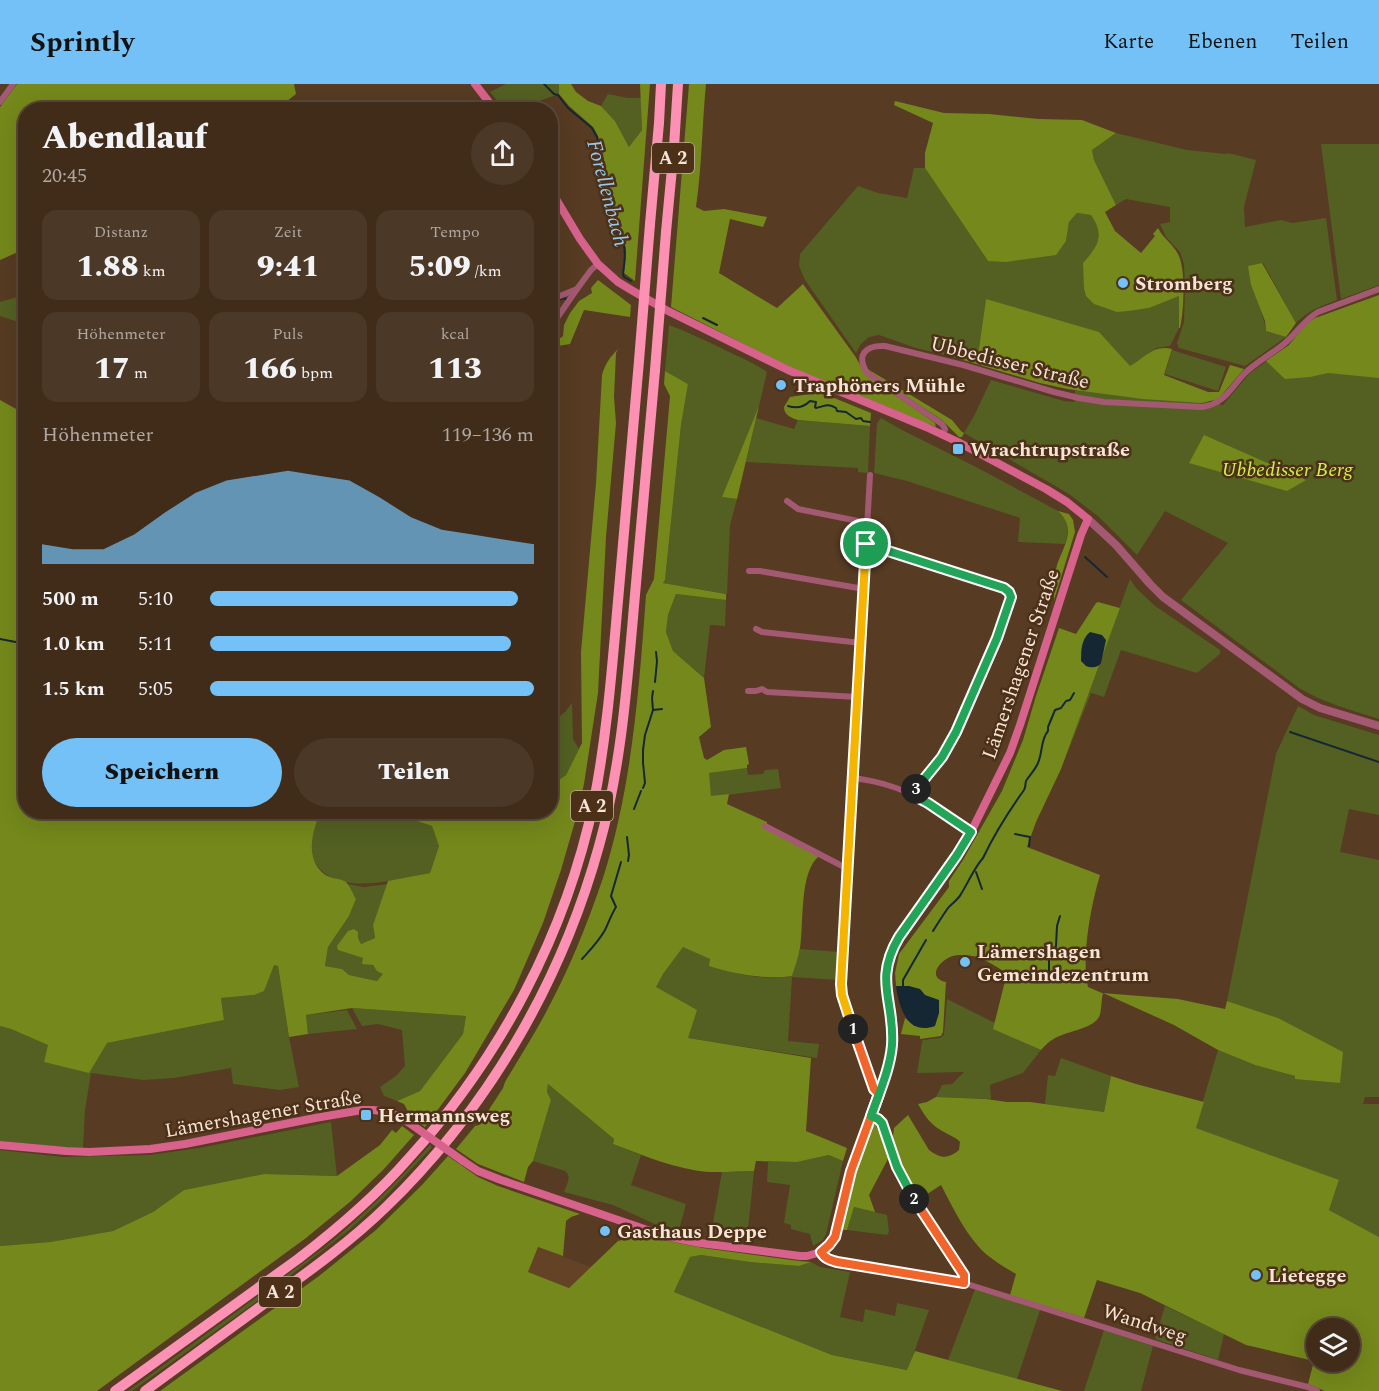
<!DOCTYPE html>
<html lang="de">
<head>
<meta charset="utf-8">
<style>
  body { margin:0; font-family:Spectral,serif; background:#4c3827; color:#f1f3f6; height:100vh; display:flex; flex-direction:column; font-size:22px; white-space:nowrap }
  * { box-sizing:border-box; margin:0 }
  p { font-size:20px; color:#aea7a2 }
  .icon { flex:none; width:33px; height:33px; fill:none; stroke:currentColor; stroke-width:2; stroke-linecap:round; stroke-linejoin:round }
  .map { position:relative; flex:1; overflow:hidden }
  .details { position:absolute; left:18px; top:18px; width:540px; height:717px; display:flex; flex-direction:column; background:#412c1a; border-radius:24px; box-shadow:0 6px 24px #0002,0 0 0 2px #5a4839 }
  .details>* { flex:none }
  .buttons { position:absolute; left:1306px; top:1234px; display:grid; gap:12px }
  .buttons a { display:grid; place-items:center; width:54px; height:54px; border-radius:50%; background:#412c1a; box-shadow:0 6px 24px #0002,0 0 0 2px #5a4839; font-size:30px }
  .pin { position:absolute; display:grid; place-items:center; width:51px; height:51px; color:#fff; margin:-26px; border:3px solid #fff; border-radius:50%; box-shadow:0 2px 6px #0007 }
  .km { position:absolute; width:30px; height:30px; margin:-15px; border-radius:50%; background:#222; color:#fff; font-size:16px; line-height:30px; text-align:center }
  .round { display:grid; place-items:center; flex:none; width:63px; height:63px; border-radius:32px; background:#4c3827 }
  .summary { display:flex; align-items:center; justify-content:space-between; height:102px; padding:0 24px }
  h1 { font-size:33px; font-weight:800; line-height:45px }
  .stats { display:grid; grid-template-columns:repeat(3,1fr); gap:9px; height:102px; padding:6px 24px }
  .stats div { display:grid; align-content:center; border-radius:15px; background:#4c3827; text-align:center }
  .stats b { font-size:30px; font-weight:800 }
  .stats small { font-size:16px; font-weight:400 }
  .stats p { font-size:16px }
  .chart { height:168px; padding:12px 24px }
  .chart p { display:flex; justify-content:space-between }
  .chart svg { width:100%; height:108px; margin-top:6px; fill:#73c1f6; opacity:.7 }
  .cta { display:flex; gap:12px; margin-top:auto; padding:12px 24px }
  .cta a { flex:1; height:69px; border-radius:36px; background:#73c1f6; color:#111; font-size:24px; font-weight:800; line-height:69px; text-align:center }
  .cta a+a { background:#4c3827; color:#f1f3f6 }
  ul { padding:0 24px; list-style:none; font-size:20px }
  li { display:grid; grid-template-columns:96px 72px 1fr; align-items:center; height:45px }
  li i { height:15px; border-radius:8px; background:#73c1f6 }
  header { display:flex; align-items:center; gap:36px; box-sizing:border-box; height:84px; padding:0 30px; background:#73c1f6; color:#111 }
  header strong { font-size:28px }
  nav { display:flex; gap:33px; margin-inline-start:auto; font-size:21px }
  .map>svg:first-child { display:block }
</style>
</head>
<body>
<header>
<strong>Sprintly</strong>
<nav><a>Karte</a><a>Ebenen</a><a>Teilen</a></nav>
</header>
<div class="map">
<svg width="1379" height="1307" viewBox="0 0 1379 1307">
  <rect width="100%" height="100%" fill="#573b23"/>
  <path fill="#644225" d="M538 1163 591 1183 569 1204 527 1188Z"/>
  <g fill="#536022">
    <path d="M506 0H559V10L516 25H504L490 8Z"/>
    <path d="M608 10 628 14H641L642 46 629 63 615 37 601 22Z"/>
    <path d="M1116 49 1187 66 1226 70 1228 69 1256 76 1244 123 1245 143 1281 136 1292 139 1326 134 1337 216C1321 222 1308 227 1296 239L1263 179 1249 182C1250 205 1263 225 1266 247L1286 253 1245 282 1179 264 1177 259 1184 238 1185 203 1184 180 1180 168 1166 153 1160 140 1170 138V123L1126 115 1116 121 1094 76 1092 66Z"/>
    <path d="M1321 60H1379V201L1341 215Z"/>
    <path d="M914 84H925L988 177 1066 157 1069 138 1077 129 1091 131C1105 152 1098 162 1083 179L1139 225 1149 224 1180 211 1179 244 1170 262 1156 264 1133 281 1197 315 1223 321 1249 290 1289 261 1294 255 1379 241V635C1351 626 1324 619 1299 604L1181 516 1228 459 1165 427 1137 471 1099 433 1069 410 964 349 974 332 991 296 1064 317 1074 318 1075 307 1077 304 986 215 978 272 953 273 916 264 879 251 869 253 861 260 856 269 805 196 799 182 800 170 858 102 878 109 907 114Z"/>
    <path d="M25 211V240L0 232V218Z"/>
    <path d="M669 241C686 247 701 255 717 262 734 271 751 277 767 288L759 322 723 413 737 415 730 441 727 510 663 499 665 496 681 341 688 300 665 287Z"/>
    <path d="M1172 266 1226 283 1218 307 1165 290Z"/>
    <path d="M756 334 794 345 798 336 870 342 868 389 858 388V384L746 378Z"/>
    <path d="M881 334 900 345 978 384 1058 427C1069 438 1069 446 1065 460L1018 458 1020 434 907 397 874 389 877 339Z"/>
    <path d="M1130 495 1136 504 1155 522 1220 566V570L1197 589 1121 566 1104 613 1091 609 1061 685Z"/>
    <path d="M676 510 726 516 725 542 710 541 704 594 673 567 666 548 668 531Z"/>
    <path d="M572 619 573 655 579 665 566 691 556 698 551 697V640L565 628Z"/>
    <path d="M1298 622 1314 631 1379 651V731L1349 725 1340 768 1379 776V1013H1365L1363 1020H1379V1153L1329 1126 1339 1097 1195 1044 1218 966 1255 981 1295 992 1340 999 1278 934 1227 917 1276 670Z"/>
    <path d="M747 684 748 691 763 690 765 686 778 685 781 704 711 713 708 689Z"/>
    <path d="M320 728H392L396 730 432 742 439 762 430 789C398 795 333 815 314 776 313 774 311 771 311 768 309 756 316 739 320 728Z"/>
    <path d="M347 800 364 803 388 800 373 841 375 854 361 860 358 854 339 866 363 874 384 890 377 897 349 891 342 885 325 882 328 863 349 832 356 815Z"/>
    <path d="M683 862 710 875V882C733 890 769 897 792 892L800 865 839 868 838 896 792 893 788 957 819 960 817 974 688 954 655 904 663 890Z"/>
    <path d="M274 881 278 882 289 953 299 1003 280 1006 233 1000 231 984 174 994 143 996 91 989 85 1026 83 1064 53 1062 0 1057V942L11 945 49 961 44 978 107 959 224 936 221 914 254 911Z"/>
    <path d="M947 915 995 939 994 945 1041 966 1023 989 990 1001 991 1015 936 1013 942 1001 952 1000 964 988 917 989 922 958 923 956 940 954 944 951Z"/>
    <path d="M352 924 466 932 463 950 420 1007 397 1017 384 1012 380 1003 396 992 405 982 402 946 378 940 362 942Z"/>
    <path d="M347 926 357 945 308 950 306 931Z"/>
    <path d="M1061 974 1111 992 1104 1028 1045 1020 1048 991 1055 992Z"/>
    <path d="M548 1000 614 1055 613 1060 641 1071 631 1101 686 1120 679 1146 659 1142 613 1121 564 1108C567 1100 572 1092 565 1087L533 1077 551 1016 547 1008Z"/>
    <path d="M331 1038 337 1092 264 1090 184 1106 153 1128 113 1147 50 1158 0 1162V1066L63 1073 150 1071 199 1064Z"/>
    <path d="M430 1061 432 1063 383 1115 349 1146 256 1218 132 1307H128L325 1163C363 1132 397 1098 430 1061Z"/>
    <path d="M830 1071 843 1077 826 1150 823 1156 813 1162 810 1150 791 1145V1141L784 1139 790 1101 767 1098 768 1078H797Z"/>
    <path d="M754 1087 747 1155 711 1150 722 1088Z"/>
    <path d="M854 1123 887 1131 889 1148 887 1151 847 1146Z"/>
    <path d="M701 1171 750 1178 799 1182 811 1178 820 1183 850 1188 840 1233 863 1238 865 1225 895 1232 897 1219 929 1226 908 1286 832 1271 674 1208 690 1173Z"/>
    <path d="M975 1205 1040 1226 1017 1295 948 1276Z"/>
    <path d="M1165 1222 1224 1250 1218 1276 1155 1255Z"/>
    <path d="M1104 1246 1153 1262 1141 1307H1084Z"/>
  </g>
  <g fill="#74881b" fill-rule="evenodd">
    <path d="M17 0H294L296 10 277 25 26 26 25 165 0 176V23Z"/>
    <path d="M559 0H571L576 8 588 17 601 22 615 37 629 63 642 46 640 0H650L635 197 624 189C624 180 628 167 624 158 621 150 614 144 611 135L606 84 598 52 593 43 569 22 559 10Z"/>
    <path d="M689 0H706C702 41 702 82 696 123L704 127 724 125 767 133 763 143 730 135 719 189 777 224 803 200 855 272 866 291 935 339 936 343 783 280 671 223Z"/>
    <path d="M895 17 944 29 989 30 1039 35 1082 36 1116 49 1092 66 1094 76 1116 121 1105 128 1115 147 1141 169 1155 152 1153 150 1158 144C1163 154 1173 160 1178 170 1186 184 1184 228 1180 244H1179V212L1149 224 1128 227 1117 228 1094 220 1086 212 1084 204 1083 179C1098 162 1105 152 1091 131L1077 129 1069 138 1066 157 1056 171 1006 178 988 177 925 84V69L933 39 894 21Z"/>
    <path d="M1262 179 1296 239 1286 253 1266 247 1265 237 1251 201 1248 182Z"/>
    <path d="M598 196 631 221 630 233 584 226 570 260 551 263V257L559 255 563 252 564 241 570 229 579 217 592 209 591 204Z"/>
    <path d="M1379 211V294L1328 289 1310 293 1285 295 1266 277 1289 261 1306 240 1315 234Z"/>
    <path d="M986 215 1099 248 1130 282C1145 274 1153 260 1172 265L1164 291 1208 308H1219L1230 281 1244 285 1220 313 1215 316 1201 319 1143 315 1067 305 1040 299 953 273 978 271Z"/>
    <path d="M618 265 616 269 614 313 616 339 606 453 598 609 584 700 576 734 561 786 543 839 514 906 465 989 425 1043 411 1033 404 1020 397 1017 420 1007 463 950 466 932 352 924 306 931 308 950 289 953 278 882 274 881 264 907 254 911 221 914 224 936 107 959 89 989 44 978 48 961 11 945 0 942V316L25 330 26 728H320C313 748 304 773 324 790 330 795 340 794 346 798 350 802 353 810 356 815L349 832 328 863 325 882 342 885 349 891 377 897 383 890 377 887 373 881 362 880 363 874 338 866 337 862 348 847 354 845 358 848V854L361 860 375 854 373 841 388 797 430 789 439 762 432 742 396 730 392 728H550L551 697 556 698 566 691 582 659 581 568 596 399 602 291C605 280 610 273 618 265Z"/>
    <path d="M866 284 952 336 961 347 964 349 962 353H959L942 336 880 295Z"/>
    <path d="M665 287 688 300 681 341 665 496 663 499 726 510V516L676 510 668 531 666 548 673 567 704 594 711 643 699 653 704 674 707 676 724 666 746 663 749 680 747 681V684L709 689 711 712 729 710 727 720 767 738V740L819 772C799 788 804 840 800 864 798 874 795 883 792 892 768 896 733 890 709 882L710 875 683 863 663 890 656 903 697 926 688 954 811 974 806 1047 847 1064 843 1077 829 1071 797 1078 756 1077 754 1087C735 1087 713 1090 693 1086 666 1081 639 1070 613 1060L614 1055 548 1000 547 1008 551 1016 533 1077 528 1083 524 1098 478 1080 456 1065 475 1042 479 1041 503 1004 505 998C518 976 532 954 544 932 568 888 587 841 603 794 632 703 639 606 646 511L654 495 670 312 664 300Z"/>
    <path d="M817 307 871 329 870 342 798 336C791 334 784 331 784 323L790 313 816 309Z"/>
    <path d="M759 322 737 415 722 413Z"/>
    <path d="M1204 351 1306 396 1287 407 1189 379Z"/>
    <path d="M1058 427 1069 430 1073 436 1075 448 1054 516C1054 504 1054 492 1057 481 1064 461 1077 445 1058 427Z"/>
    <path d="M1098 518 1120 524 1061 685 1036 738 1027 763 1100 791C1091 821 1081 874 1088 903L1102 909 1178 915 1225 925 1227 917 1278 934 1343 968 1340 999 1295 995V992L1255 981 1218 966 1174 941 1103 909C1101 916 1102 927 1099 933 1092 946 1064 947 1052 956 1048 958 1044 963 1041 966L993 945 1007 889C996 883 984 874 973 872 966 871 956 870 950 873 937 879 928 894 946 898L943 948 941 952 920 955V952L901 950 905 934 914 942H935L925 911 909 902H896L895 889 899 870 949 803V797L963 776 1002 707 1023 656 1036 612 1059 544 1076 550 1096 519Z"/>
    <path d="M1111 992 1136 1000 1204 1018 1196 1044 1339 1096 1329 1126 1379 1153V1307H1325L1308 1300 1314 1277 1246 1261 1140 1209 1097 1196 1084 1234 1010 1211 1016 1190C1003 1182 988 1174 978 1162 963 1145 952 1122 941 1101L918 1116 903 1088 892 1061 894 1044 908 1031 929 1066C941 1075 948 1075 959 1066L960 1058C956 1053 950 1052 944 1048 930 1040 926 1034 918 1020L927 1018 936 1013 986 1015 1007 1018H1030L1104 1028ZM1317 1245H1350V1278H1317Z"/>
    <path d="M875 1040 890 1071 869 1111 875 1128 854 1123 847 1146H842L857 1085 872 1043Z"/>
    <path d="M402 1042 414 1051 384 1085 351 1117 306 1154 97 1307H0V1162L50 1158 113 1147 153 1128 184 1106 264 1090 337 1092 380 1061 392 1046 396 1049Z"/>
    <path d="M448 1072 478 1093 498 1102 580 1130 571 1133 566 1137 563 1172 538 1163 528 1188 569 1204 618 1157 639 1151 703 1164 799 1177 811 1178 799 1182 750 1178 701 1171 690 1173 674 1208 832 1271 907 1286 915 1267 1062 1307H160L319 1192 376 1146 422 1101Z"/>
  </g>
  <g fill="#162734">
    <path d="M1090 548 1102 551 1106 556 1101 579C1098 584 1091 584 1086 582L1081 577C1081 566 1081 556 1090 548Z"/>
    <path d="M896 902H909L920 905 925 911 939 916V929L935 942C908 952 899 924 896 902Z"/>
  </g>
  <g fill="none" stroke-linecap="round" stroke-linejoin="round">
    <g stroke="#162734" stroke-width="2">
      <path d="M544 0 554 10 558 11 568 24 592 44 597 53 605 85 611 136C613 145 620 151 623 159 627 168 624 181 623 190L624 193 631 197"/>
      <path d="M550 220 563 214 566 215"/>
      <path d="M703 234 717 241"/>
      <path d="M788 322C797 325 804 323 810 317L816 318 815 323 816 324C825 322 828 319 836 324L837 327 846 328 856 335 861 334 863 337 870 338"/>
      <path d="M1085 473 1107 493"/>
      <path d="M0 555 26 560"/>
      <path d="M655 598 657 577 656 568"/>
      <path d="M653 626 662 625"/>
      <path d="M1290 648 1379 678"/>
      <path d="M643 704 645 699 643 679V666L645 651 653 626 652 614 653 607"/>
      <path d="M634 725 641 707"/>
      <path d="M1015 750 1030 753 1029 762"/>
      <path d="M627 753 629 771 628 777"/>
      <path d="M976 788 982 805"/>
      <path d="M933 847C938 839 943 831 948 824 952 819 958 816 961 810 968 799 974 784 983 774 994 751 1009 727 1024 706 1026 703 1025 700 1026 697 1029 692 1034 687 1037 681 1043 671 1040 656 1048 647V643L1055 626 1061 624 1066 617 1070 616 1074 609"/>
      <path d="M582 875C590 866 599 857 605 846 609 838 611 831 616 823L611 812 621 778"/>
      <path d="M1052 898 1049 888V876L1056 862 1057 842 1060 832"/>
      <path d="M905 905 903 902V896L926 856"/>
    </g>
    <g stroke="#a35971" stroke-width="6">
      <path d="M0 18 13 0"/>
      <path d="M550 216 577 205 591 186 598 180"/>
      <path d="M550 240 557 234 577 205"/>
      <path d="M943 351 945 345 942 340 867 289C856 271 865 261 885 262L963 281 1054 308 1079 314 1104 318 1202 323C1224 320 1230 305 1244 290 1256 278 1272 270 1285 259 1298 248 1303 237 1318 228L1379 205"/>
      <path d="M870 391 841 900 842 911 845 922 874 1005 879 1010"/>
      <path d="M787 417 798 425 868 439"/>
      <path d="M866 460 1004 504 1009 508 1011 513 997 554 956 648 942 673 911 710"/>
      <path d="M749 487H760L864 505"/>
      <path d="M756 545 762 548 861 559"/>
      <path d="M748 607H756L762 605 767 608 858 613"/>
      <path d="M853 694C879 697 907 706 928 719 943 729 956 739 971 748"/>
      <path d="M765 742 848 785"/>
      <path d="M871 1032 878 1035 882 1039 897 1083 903 1096 964 1191V1199"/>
      <path d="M821 1168 827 1175 837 1178 964 1199 1239 1286 1308 1303 1317 1307"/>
    </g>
    <path stroke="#a35971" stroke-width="8" d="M1088 435 1116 461 1150 500 1163 513 1302 615 1320 624 1379 642"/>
    <g stroke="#d7628b" stroke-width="8">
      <path d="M475 0 495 26"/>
      <path d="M0 1061 66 1067 89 1068 150 1065 185 1060 315 1034 362 1026H373L390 1028 408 1038"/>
      <path d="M463 1077 478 1087 501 1096 665 1152 700 1159 800 1172H807L821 1168 829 1161 835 1153 851 1087 887 984 891 967 892 954 885 890 886 881 892 864 906 842 957 771 971 748 1010 669 1020 641 1081 451 1088 435 1067 418 1046 405 958 358 926 343 788 286 666 226 633 207 618 198 598 180 580 155 550 105"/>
    </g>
    <g stroke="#fc91b3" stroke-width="10">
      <path d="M650 140 659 39 661 0"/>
      <path d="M666 148 674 63 678 0"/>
      <path d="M115 1307 298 1175C337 1145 376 1112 409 1074 500 974 566 850 594 717 607 651 612 584 618 517 625 437 632 357 639 277"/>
      <path d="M145 1307C187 1276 230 1245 272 1214 311 1186 351 1157 386 1123 488 1024 561 899 599 762 621 684 627 602 634 522 641 443 648 364 655 286"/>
    </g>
    <path stroke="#d7628b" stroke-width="8" d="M408 1038 463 1077"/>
    <g stroke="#fc91b3" stroke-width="10">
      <path d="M639 277 650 140"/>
      <path d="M655 286 666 148"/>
    </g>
  </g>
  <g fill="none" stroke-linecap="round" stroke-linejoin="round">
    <g stroke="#fff" stroke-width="12">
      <path id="split-1" d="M853 945 842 911 841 900 866 460"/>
    </g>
    <g stroke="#fff" stroke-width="12">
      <path id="split-2" d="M853 945 874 1005 879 1010 851 1087 835 1153 829 1161 821 1168C825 1175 830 1176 837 1178L964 1199V1191L914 1115"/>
    </g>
    <g stroke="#fff" stroke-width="12">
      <path id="split-3" d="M914 1115 897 1083 882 1039 878 1035 871 1032C879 1009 890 985 892 961 895 917 873 897 899 853L957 771 971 748 928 719 911 710 916 705"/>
    </g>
    <g stroke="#fff" stroke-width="12">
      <path id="split-4" d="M866 460 1004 504 1009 508 1011 513 997 554 956 648 942 673 916 705"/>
    </g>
    <use href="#split-1" stroke="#f5b400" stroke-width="8"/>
    <use href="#split-2" stroke="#f0652b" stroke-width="8"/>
    <use href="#split-3" stroke="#22a559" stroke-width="8"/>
    <use href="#split-4" stroke="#22a559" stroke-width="8"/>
  </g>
  <g fill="#73c1f6" stroke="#4c3018" stroke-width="2">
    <circle cx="1123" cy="199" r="6"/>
    <circle cx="781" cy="301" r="6"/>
    <rect x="952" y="359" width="12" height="12" rx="3"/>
    <circle cx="965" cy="878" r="6"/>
    <rect x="360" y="1025" width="12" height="12" rx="3"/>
    <circle cx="605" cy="1147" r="6"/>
    <circle cx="1256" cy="1191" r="6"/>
  </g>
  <g text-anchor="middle" stroke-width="5" stroke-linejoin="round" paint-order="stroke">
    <g fill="#4c3018" stroke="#c3ae9d" stroke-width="1.5">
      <rect x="652" y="59" width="42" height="30" rx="4.5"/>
      <rect x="571" y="707" width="42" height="30" rx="4.5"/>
      <rect x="259" y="1193" width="42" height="30" rx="4.5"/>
    </g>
    <g font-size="18" font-weight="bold" fill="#f6e4d6">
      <text x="673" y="80">A 2</text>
      <text x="592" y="728">A 2</text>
      <text x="280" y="1214">A 2</text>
    </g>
    <g font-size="20" font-weight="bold" fill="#f6e4d6" stroke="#4c3018" text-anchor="start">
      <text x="1135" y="206">Stromberg</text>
      <text x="793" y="308">Traphöners Mühle</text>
      <text x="970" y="372">Wrachtrupstraße</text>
      <text x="977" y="874">Lämershagen<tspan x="977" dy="23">Gemeindezentrum</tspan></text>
      <text x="378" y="1038">Hermannsweg</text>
      <text x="617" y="1154">Gasthaus Deppe</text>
      <text x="1268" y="1198">Lietegge</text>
    </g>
    <g font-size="20" fill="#f6e4d6" stroke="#4c3018">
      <text transform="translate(1010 278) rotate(14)" y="7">Ubbedisser Straße</text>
      <text transform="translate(1020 580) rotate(-71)" y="7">Lämershagener Straße</text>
      <text transform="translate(263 1029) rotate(-10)" y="7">Lämershagener Straße</text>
      <text transform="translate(1145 1239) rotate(18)" y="7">Wandweg</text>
    </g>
    <g font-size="20" font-style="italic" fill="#d1f345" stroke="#4c3018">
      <text x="1287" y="392">Ubbedisser Berg</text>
    </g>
    <g font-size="21" font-style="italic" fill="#95caf0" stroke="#4c3018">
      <text transform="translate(608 109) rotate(75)" y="7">Forellenbach</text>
    </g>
  </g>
</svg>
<div class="buttons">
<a><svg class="icon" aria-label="layers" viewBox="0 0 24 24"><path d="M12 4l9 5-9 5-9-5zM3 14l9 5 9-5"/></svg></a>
</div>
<div class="pin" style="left:866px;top:460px;background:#1e9e55"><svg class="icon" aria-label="arrive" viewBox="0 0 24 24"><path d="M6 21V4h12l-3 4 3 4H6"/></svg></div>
<b class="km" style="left:853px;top:945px">1</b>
<b class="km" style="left:914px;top:1115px">2</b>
<b class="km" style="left:916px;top:705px">3</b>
<section class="details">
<div class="summary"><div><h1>Abendlauf</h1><p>20:45</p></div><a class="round"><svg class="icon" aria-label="share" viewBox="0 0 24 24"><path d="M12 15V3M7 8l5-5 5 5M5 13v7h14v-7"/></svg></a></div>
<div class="stats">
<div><p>Distanz</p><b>1.88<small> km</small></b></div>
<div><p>Zeit</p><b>9:41</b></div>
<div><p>Tempo</p><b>5:09<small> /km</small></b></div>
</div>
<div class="stats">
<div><p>Höhenmeter</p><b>17<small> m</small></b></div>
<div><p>Puls</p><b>166<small> bpm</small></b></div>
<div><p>kcal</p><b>113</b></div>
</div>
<div class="chart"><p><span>Höhenmeter</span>119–136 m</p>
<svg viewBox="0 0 160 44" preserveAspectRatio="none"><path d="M0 44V36L10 38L20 38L30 32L40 23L50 15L60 10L70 8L80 6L90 8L100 10L110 17L120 25L130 30L140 32L150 34L160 36V44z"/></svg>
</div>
<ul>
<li><b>500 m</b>5:10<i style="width:95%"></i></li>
<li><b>1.0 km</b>5:11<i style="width:93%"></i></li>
<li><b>1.5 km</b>5:05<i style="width:100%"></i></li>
</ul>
<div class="cta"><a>Speichern</a><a>Teilen</a></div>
</section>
</div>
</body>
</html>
